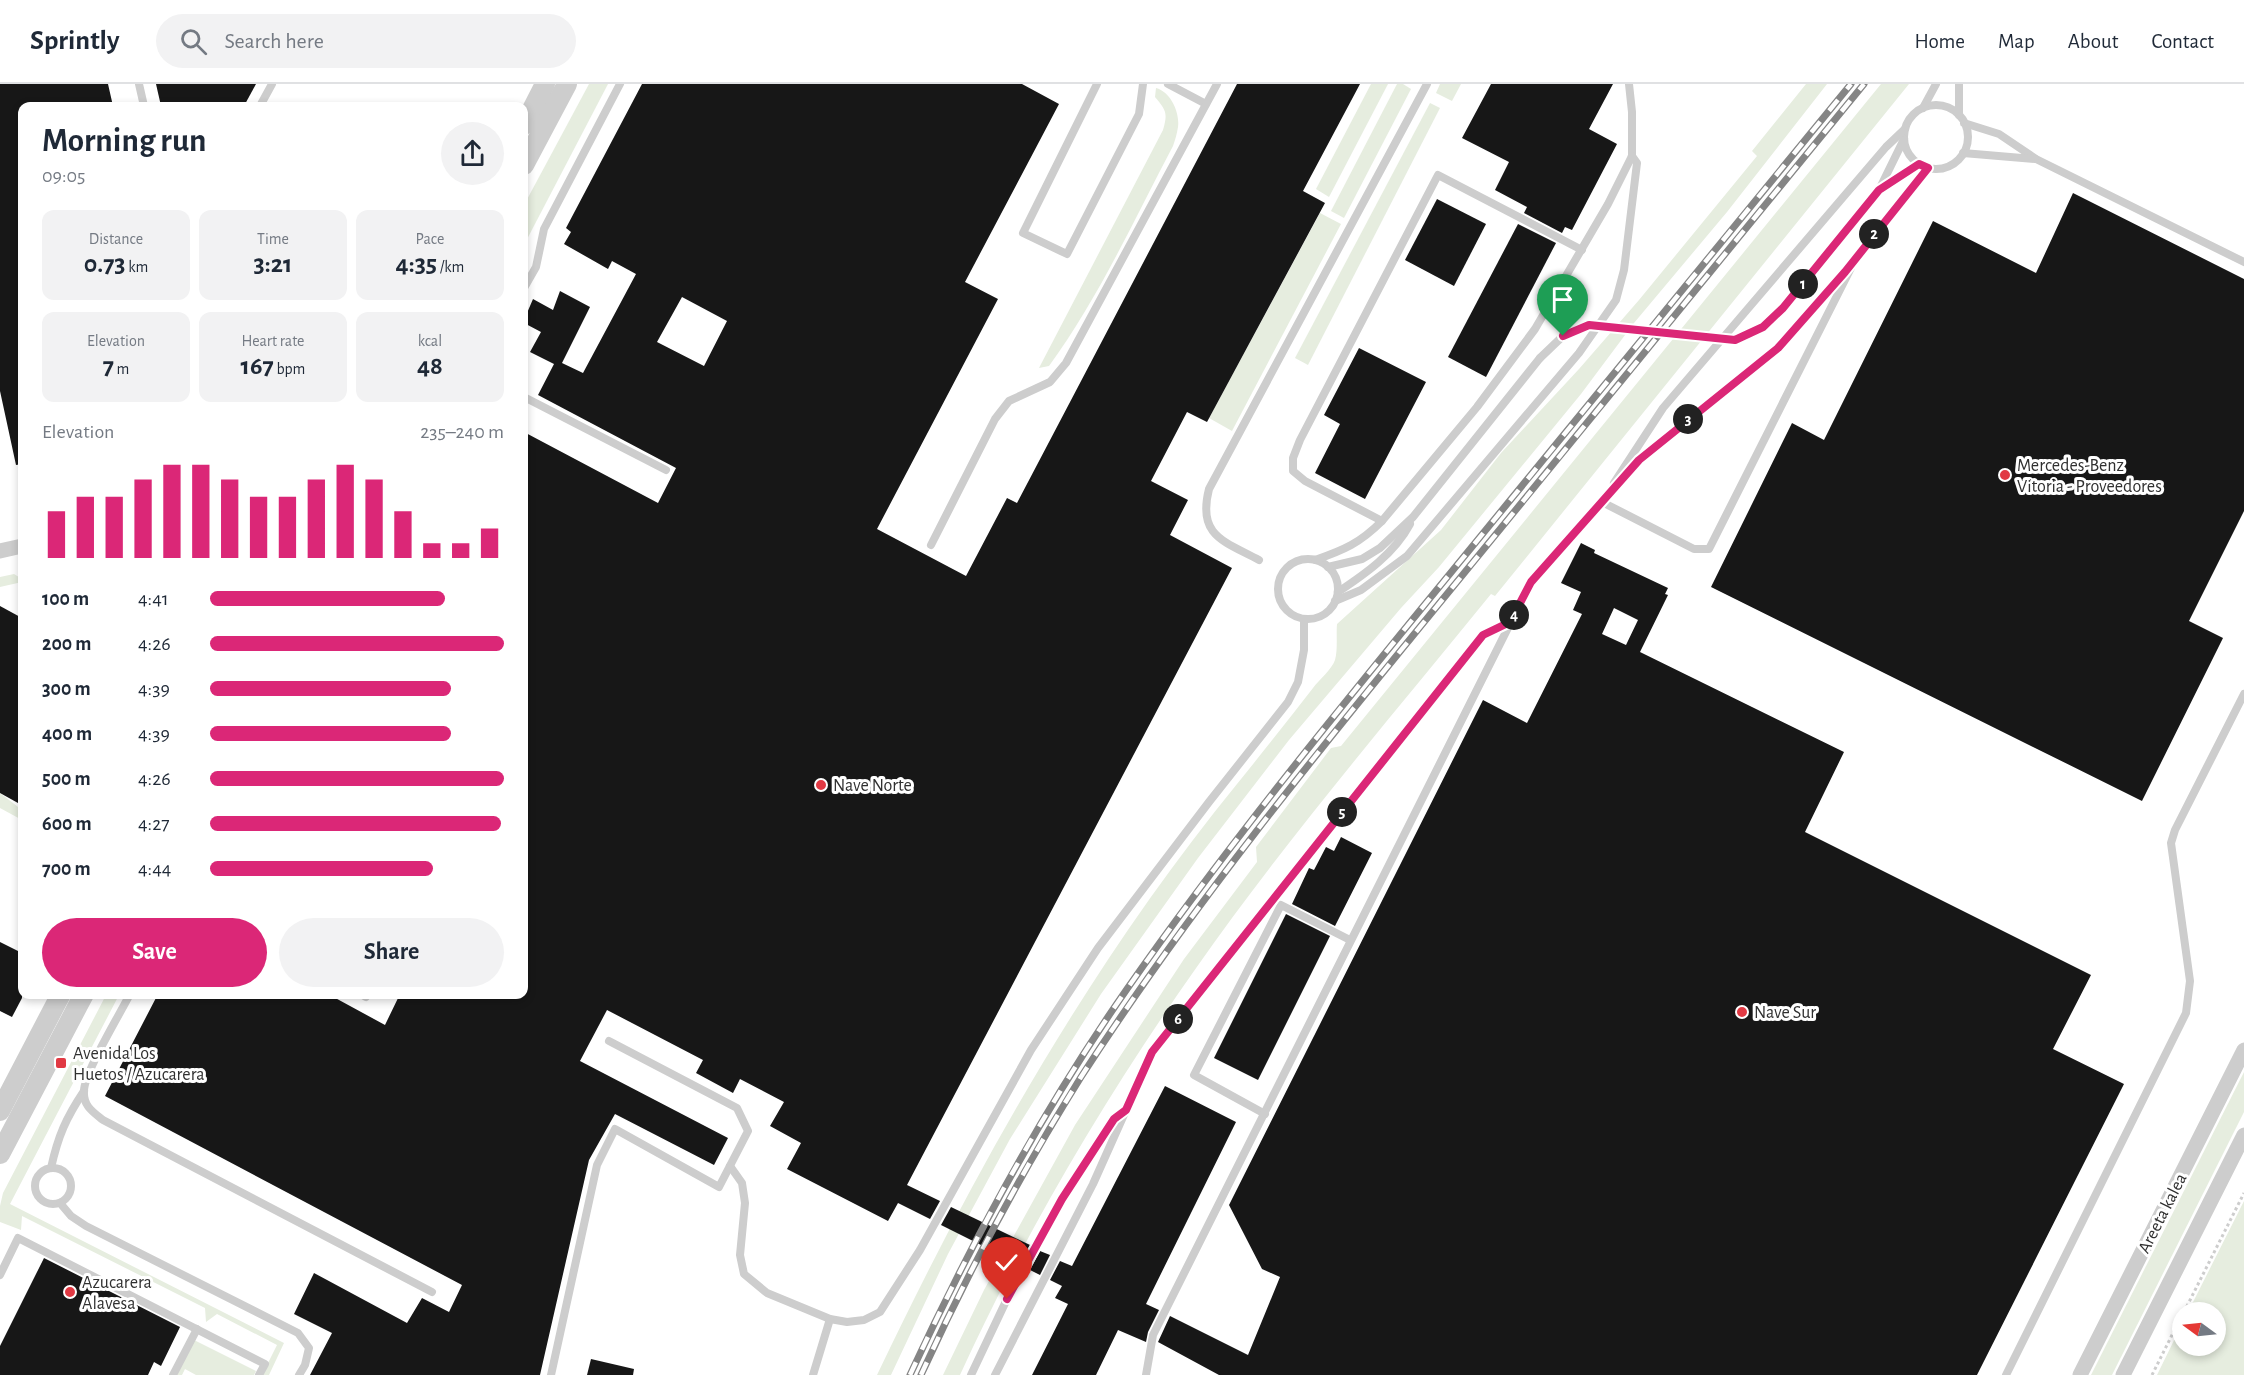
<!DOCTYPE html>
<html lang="en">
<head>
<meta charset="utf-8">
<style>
  body { margin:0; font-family:"Alegreya Sans",sans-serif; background:#f2f2f3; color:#1f2937; height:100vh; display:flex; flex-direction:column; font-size:22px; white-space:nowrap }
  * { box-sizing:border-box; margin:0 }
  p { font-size:20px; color:#747a83 }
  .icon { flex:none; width:33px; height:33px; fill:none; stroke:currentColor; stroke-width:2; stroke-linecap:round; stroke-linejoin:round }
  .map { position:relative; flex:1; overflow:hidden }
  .details { position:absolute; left:18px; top:18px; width:510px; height:897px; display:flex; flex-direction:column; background:#fff; border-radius:12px; box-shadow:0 3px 9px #0003 }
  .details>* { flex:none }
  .needle { width:39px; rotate:285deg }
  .fabs { position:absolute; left:2172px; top:1218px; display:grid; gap:12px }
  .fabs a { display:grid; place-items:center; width:54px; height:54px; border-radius:50%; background:#fff; box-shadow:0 3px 9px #0003; font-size:30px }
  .pin { position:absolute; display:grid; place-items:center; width:51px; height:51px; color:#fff; margin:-62px -26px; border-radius:50% 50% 50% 0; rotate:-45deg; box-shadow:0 0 6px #0007 }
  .pin .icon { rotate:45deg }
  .km { position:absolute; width:30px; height:30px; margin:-15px; border-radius:50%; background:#222; color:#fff; font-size:16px; line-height:30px; text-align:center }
  .round { display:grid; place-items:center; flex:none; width:63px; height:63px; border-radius:32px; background:#f2f2f3 }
  .headline { display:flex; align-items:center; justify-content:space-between; height:102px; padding:0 24px }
  h1 { font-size:33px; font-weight:700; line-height:45px }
  .figures { display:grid; grid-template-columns:repeat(3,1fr); gap:9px; height:102px; padding:6px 24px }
  .figures div { display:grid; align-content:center; border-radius:12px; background:#f2f2f3; text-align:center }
  .figures b { font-size:26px; font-weight:700 }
  .figures small { font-size:16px; font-weight:400 }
  .figures p { font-size:16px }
  .chart { height:168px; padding:12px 24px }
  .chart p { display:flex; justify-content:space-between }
  .chart svg { width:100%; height:108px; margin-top:6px; stroke:#db2777; stroke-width:6 }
  .button { display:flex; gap:12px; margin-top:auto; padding:12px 24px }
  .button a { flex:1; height:69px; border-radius:36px; background:#db2777; color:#fff; font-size:24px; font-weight:700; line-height:69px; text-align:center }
  .button a+a { background:#f2f2f3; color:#1f2937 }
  ul { padding:0 24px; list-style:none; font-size:20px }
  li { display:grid; grid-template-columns:96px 72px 1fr; align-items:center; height:45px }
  li i { height:15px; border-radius:8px; background:#db2777 }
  header { display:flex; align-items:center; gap:36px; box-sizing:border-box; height:84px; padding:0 30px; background:#fff; border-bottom:2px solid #e0e1e3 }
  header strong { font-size:28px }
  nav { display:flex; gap:33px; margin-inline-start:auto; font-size:21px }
  .search { width:420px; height:54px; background:#f2f2f3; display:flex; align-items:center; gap:15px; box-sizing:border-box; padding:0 21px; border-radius:33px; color:#747a83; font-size:22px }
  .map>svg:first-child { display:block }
</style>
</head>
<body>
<header>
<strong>Sprintly</strong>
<div class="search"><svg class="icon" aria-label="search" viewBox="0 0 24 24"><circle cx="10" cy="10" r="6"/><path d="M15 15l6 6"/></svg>Search here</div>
<nav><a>Home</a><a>Map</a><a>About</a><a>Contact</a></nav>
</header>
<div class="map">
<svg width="2244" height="1291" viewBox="0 0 2244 1291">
  <rect width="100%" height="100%" fill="#fff"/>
  <g fill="#e6eddf">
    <path d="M589 0H608L524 161V121Z"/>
    <path d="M1371 0H1388L1329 113 1316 105Z"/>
    <path d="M1397 0H1403L1411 5 1344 134 1331 127Z"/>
    <path d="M1440 0H1461L1452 17 1436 9Z"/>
    <path d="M1806 0H1827L1727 128 1634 239 1581 310 1439 483 1401 524 1289 656 1198 774 1101 910 1010 1055 948 1170 891 1291H877C976 1083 1091 879 1237 700 1263 668 1288 636 1313 604 1319 596 1332 585 1335 576 1338 565 1336 550 1337 540L1441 446 1501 369 1579 285 1639 216 1757 72 1752 67Z"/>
    <path d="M1881 0H1909L1495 512 1491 510C1404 617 1314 723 1232 834 1127 977 1034 1129 960 1291H943L984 1206 1075 1041 1184 875 1257 778 1256 763 1331 664 1341 662Z"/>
    <path d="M1156 4C1171 8 1180 29 1178 43 1177 50 1175 56 1173 62 1135 134 1097 217 1049 282L1039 284 1163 46C1168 29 1166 26 1155 13Z"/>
    <path d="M1430 19 1440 24 1308 281 1295 274Z"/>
    <path d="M1320 129 1341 140 1232 347 1209 334Z"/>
    <path d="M14 490 22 495V498L0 503V493Z"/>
    <path d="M0 709 22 726V736L0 724Z"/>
    <path d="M106 911H119L10 1120 284 1259 269 1291H262L277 1261 217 1230 206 1238 205 1224 22 1132 21 1146 0 1138V1122L3 1109Z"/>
    <path d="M2244 988V1028L2112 1291H2091Z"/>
    <path d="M2244 1117V1291H2157L2182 1240V1262H2216V1228H2188Z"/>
    <path d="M194 1256 256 1287 254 1291H196L185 1285 182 1291H177Z"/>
  </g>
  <g fill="#171717" fill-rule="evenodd">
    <path d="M0 0H108L113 22H22V380L16 381 0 307Z"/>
    <path d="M156 0H256L244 22H161Z"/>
    <path d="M642 0H1022L1059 20 965 198 998 215 877 445 966 492 1007 414 1017 419 1237 0H1360L1303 107 1325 119 1207 338 1187 328 1151 397 1188 416 1170 451 1232 484 907 1101 940 1117 930 1135 898 1119 888 1137 787 1085 801 1059 770 1042 784 1018 740 995 733 1009 696 989 703 976 607 926 580 977 728 1054 714 1081 615 1030 589 1076 540 1291H310L332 1249 294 1230 314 1189 407 1239 422 1214 449 1228 462 1201 105 1012 158 910H328L385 941 400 910H524V348L658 419 676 384 538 311 554 280 530 268 541 248 524 239V236L533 215 553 226 560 207 590 223 562 279 583 289 636 190 612 177 608 185 564 160 571 148 566 144ZM682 213 727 237 704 282 657 258Z"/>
    <path d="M1491 0H1613L1589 45 1617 60 1572 146 1565 143 1562 149 1524 129 1527 123 1495 106 1509 78 1462 54Z"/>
    <path d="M2073 109 2244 195V427L2189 537 2223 554 2142 717 1711 503 1792 339 1824 356 1933 137 2036 189Z"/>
    <path d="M1437 115 1486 140 1454 202 1405 176Z"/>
    <path d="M1518 140 1556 159 1486 293 1448 273Z"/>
    <path d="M1359 264 1426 298 1365 415 1315 389 1340 340 1324 331Z"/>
    <path d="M1581 459 1595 466 1594 469 1668 504 1665 510 1668 511 1640 568 1844 668 1805 748 2091 891 2053 965 2124 1000 1977 1291H1219L1158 1258 1170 1232 1248 1271 1280 1193 1262 1185 1229 1121 1483 616 1527 639 1582 530 1573 526 1581 508 1561 499ZM1614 524 1638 536 1626 561 1602 550Z"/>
    <path d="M0 522 22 534V710L18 719 0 709Z"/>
    <path d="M1341 753 1372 769 1335 842 1292 820 1309 784 1314 786 1326 763 1334 767Z"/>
    <path d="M1286 830 1330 852 1258 996 1214 974Z"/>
    <path d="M0 858 22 869V914L12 933 0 927Z"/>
    <path d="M1165 1002 1236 1038 1146 1220 1159 1226 1148 1248 1146 1258 1118 1246 1096 1291H1032L1068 1220 1055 1214 1062 1202 1050 1196 1060 1177 1072 1182Z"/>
    <path d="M951 1123 1030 1161 1019 1180 941 1141Z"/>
    <path d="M1040 1167 1050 1171 1040 1191 1030 1186Z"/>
    <path d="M44 1174 180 1243 161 1282 154 1278 148 1291H0V1262Z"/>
    <path d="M591 1275 634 1285 633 1291H587Z"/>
  </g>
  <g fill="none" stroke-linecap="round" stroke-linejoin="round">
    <g stroke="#cdcdcd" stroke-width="3" stroke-dasharray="3 3" stroke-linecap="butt">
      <path d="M2184 1228 2244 1109"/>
      <path d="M2152 1291 2182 1231"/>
    </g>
    <g stroke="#cdcdcd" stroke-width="8">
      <path d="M139 0 144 22"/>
      <path d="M1097 0 1023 149 1067 170 1139 30 1143 0"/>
      <path d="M1168 0 1206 20"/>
      <circle cx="1936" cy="53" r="32"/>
      <path d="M260 22 272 0"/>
      <path d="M1923 24 1936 0"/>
      <path d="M1959 31V0"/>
      <path d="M1964 39 1999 50 2036 75 2244 178"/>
      <path d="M1963 69 2035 75"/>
      <path d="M1880 105 1919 80"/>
      <path d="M524 204 536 183 544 145 620 0"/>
      <path d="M1783 224 1879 106 1904 55"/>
      <path d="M524 313 666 386"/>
      <path d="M1614 399 1663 324 1886 63 1905 45"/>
      <path d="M1602 418 1694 465H1709L1851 184"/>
      <path d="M1382 437 1305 397 1293 387V374L1300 356 1438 91 1582 166"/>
      <path d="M931 461 995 335 1009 317 1050 298 1066 279 1217 0"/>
      <circle cx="1308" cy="505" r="30"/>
      <path d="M1259 476C1224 457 1197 452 1209 405L1427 0"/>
      <path d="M1315 476C1344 466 1360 459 1382 437L1477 323 1535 245 1608 120 1632 72V28L1629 0"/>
      <path d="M1328 483 1362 475 1380 464 1413 433 1540 274"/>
      <path d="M1338 508C1365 490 1394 470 1410 440"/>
      <path d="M1335 517 1361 506 1407 472 1579 269 1616 216 1624 186 1637 79 1632 72"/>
      <path d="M130 910C120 930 84 989 84 1007 83 1022 93 1028 103 1036L432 1208"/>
      <path d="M361 910 366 913"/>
      <path d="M1265 1030 1194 991 1281 821 1350 856"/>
      <path d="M730 1082 742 1099 745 1119 740 1171 744 1190 767 1209 830 1235 847 1238 864 1236 880 1228 920 1166 1031 966 1098 864 1209 718 1288 618 1298 598 1304 566V535"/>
      <path d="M51 1084C58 1052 66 1034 84 1007"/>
      <circle cx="53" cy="1102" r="18"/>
      <path d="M60 1119 71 1132 86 1142 298 1249 309 1264 305 1281 299 1291"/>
      <path d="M0 1191 18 1154 265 1280 259 1291"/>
      <path d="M173 1291 197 1245"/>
      <path d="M551 1291 597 1081 615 1045 719 1103 748 1047 737 1024 609 957"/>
      <path d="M813 1291 830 1235"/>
      <path d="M971 1291 1007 1215 1062 1115 1114 1035 1125 1027"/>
      <path d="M995 1291 1093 1100 1152 968 1483 551 1510 538"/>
      <path d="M1146 1291 1153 1251 1531 498 1639 376 1778 264 1845 188 1928 84"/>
      <path d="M2006 1291 2186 929 2190 897 2171 759 2175 746 2244 610"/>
    </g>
    <g stroke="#cdcdcd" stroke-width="15">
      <path d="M0 467 22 462"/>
      <path d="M2080 1291 2244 966"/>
      <path d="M2123 1291 2244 1051"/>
    </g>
    <g stroke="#cdcdcd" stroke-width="20">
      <path d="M524 41 545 0"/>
      <path d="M524 81 567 0"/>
      <path d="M0 1027 61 910"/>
      <path d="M0 1070 84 910"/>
    </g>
    <g stroke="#858585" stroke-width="7">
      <g id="rail">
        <path d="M910 1291C972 1157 1042 1027 1127 905 1228 760 1341 623 1453 486 1586 324 1718 162 1851 0"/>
        <path d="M921 1291C968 1188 1021 1089 1081 993 1193 819 1325 659 1456 499 1592 333 1728 166 1864 0"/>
      </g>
    </g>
    <use href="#rail" stroke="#fff" stroke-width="4.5" stroke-dasharray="14" stroke-linecap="butt"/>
    <path stroke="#cdcdcd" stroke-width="8" d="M1540 274 1563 252 1589 241 1735 256 1763 243 1783 224"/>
  </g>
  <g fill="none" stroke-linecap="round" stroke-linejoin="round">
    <g stroke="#fff" stroke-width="12">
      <path id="route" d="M1007 1215 1062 1115 1114 1035 1126 1026 1152 968 1483 551 1510 538 1531 498 1639 376 1778 264 1845 188 1928 84 1919 80 1879 106 1783 224 1763 243 1735 256 1589 241 1563 252"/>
    </g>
    <use href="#route" stroke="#db2777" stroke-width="8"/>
  </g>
  <g fill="#e13943" stroke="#fff" stroke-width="2">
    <circle cx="2005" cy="391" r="6"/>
    <circle cx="821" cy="701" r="6"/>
    <circle cx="1742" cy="928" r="6"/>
    <rect x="55" y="973" width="12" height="12" rx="3"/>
    <circle cx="70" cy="1208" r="6"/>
  </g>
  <g text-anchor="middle" stroke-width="6" stroke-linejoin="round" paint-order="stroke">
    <g font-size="18" fill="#303030" stroke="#fff" text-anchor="start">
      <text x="2017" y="387">Mercedes-Benz<tspan x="2017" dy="21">Vitoria - Proveedores</tspan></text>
      <text x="833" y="707">Nave Norte</text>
      <text x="1754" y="934">Nave Sur</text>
      <text x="73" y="975">Avenida Los<tspan x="73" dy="21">Huetos / Azucarera</tspan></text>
      <text x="82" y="1204">Azucarera<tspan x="82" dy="21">Alavesa</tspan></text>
    </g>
    <g font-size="18" fill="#303030" stroke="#fff">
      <text transform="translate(2162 1129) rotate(-63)" y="6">Areeta kalea</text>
    </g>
  </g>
</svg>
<div class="fabs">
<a><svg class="needle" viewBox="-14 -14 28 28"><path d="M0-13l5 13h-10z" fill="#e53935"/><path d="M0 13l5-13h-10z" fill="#747a83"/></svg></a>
</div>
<div class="pin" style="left:1563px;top:252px;background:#1e9e55"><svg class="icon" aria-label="arrive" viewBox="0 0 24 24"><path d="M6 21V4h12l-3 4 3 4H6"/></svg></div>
<div class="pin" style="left:1007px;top:1215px;background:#d93025"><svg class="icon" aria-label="check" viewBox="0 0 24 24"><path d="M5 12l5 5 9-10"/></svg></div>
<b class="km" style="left:1803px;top:200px">1</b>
<b class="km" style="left:1874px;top:150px">2</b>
<b class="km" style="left:1688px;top:335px">3</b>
<b class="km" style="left:1514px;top:531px">4</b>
<b class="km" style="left:1342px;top:728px">5</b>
<b class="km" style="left:1178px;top:935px">6</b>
<section class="details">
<div class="headline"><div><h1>Morning run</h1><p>09:05</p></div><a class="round"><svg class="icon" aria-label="share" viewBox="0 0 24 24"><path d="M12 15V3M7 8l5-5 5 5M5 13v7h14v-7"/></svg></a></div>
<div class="figures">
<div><p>Distance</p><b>0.73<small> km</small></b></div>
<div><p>Time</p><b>3:21</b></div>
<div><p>Pace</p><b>4:35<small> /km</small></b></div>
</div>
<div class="figures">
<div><p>Elevation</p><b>7<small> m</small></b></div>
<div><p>Heart rate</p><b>167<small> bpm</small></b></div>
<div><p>kcal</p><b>48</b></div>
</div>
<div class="chart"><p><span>Elevation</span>235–240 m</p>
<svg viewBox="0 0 160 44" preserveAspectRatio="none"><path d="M5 44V25M15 44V19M25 44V19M35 44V12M45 44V6M55 44V6M65 44V12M75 44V19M85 44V19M95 44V12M105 44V6M115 44V12M125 44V25M135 44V38M145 44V38M155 44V32"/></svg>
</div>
<ul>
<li><b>100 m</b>4:41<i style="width:80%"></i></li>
<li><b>200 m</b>4:26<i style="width:100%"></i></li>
<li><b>300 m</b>4:39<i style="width:82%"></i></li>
<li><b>400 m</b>4:39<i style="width:82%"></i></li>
<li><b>500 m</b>4:26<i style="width:100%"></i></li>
<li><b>600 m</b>4:27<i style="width:99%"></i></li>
<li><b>700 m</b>4:44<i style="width:76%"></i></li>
</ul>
<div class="button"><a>Save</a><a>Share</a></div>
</section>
</div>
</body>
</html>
